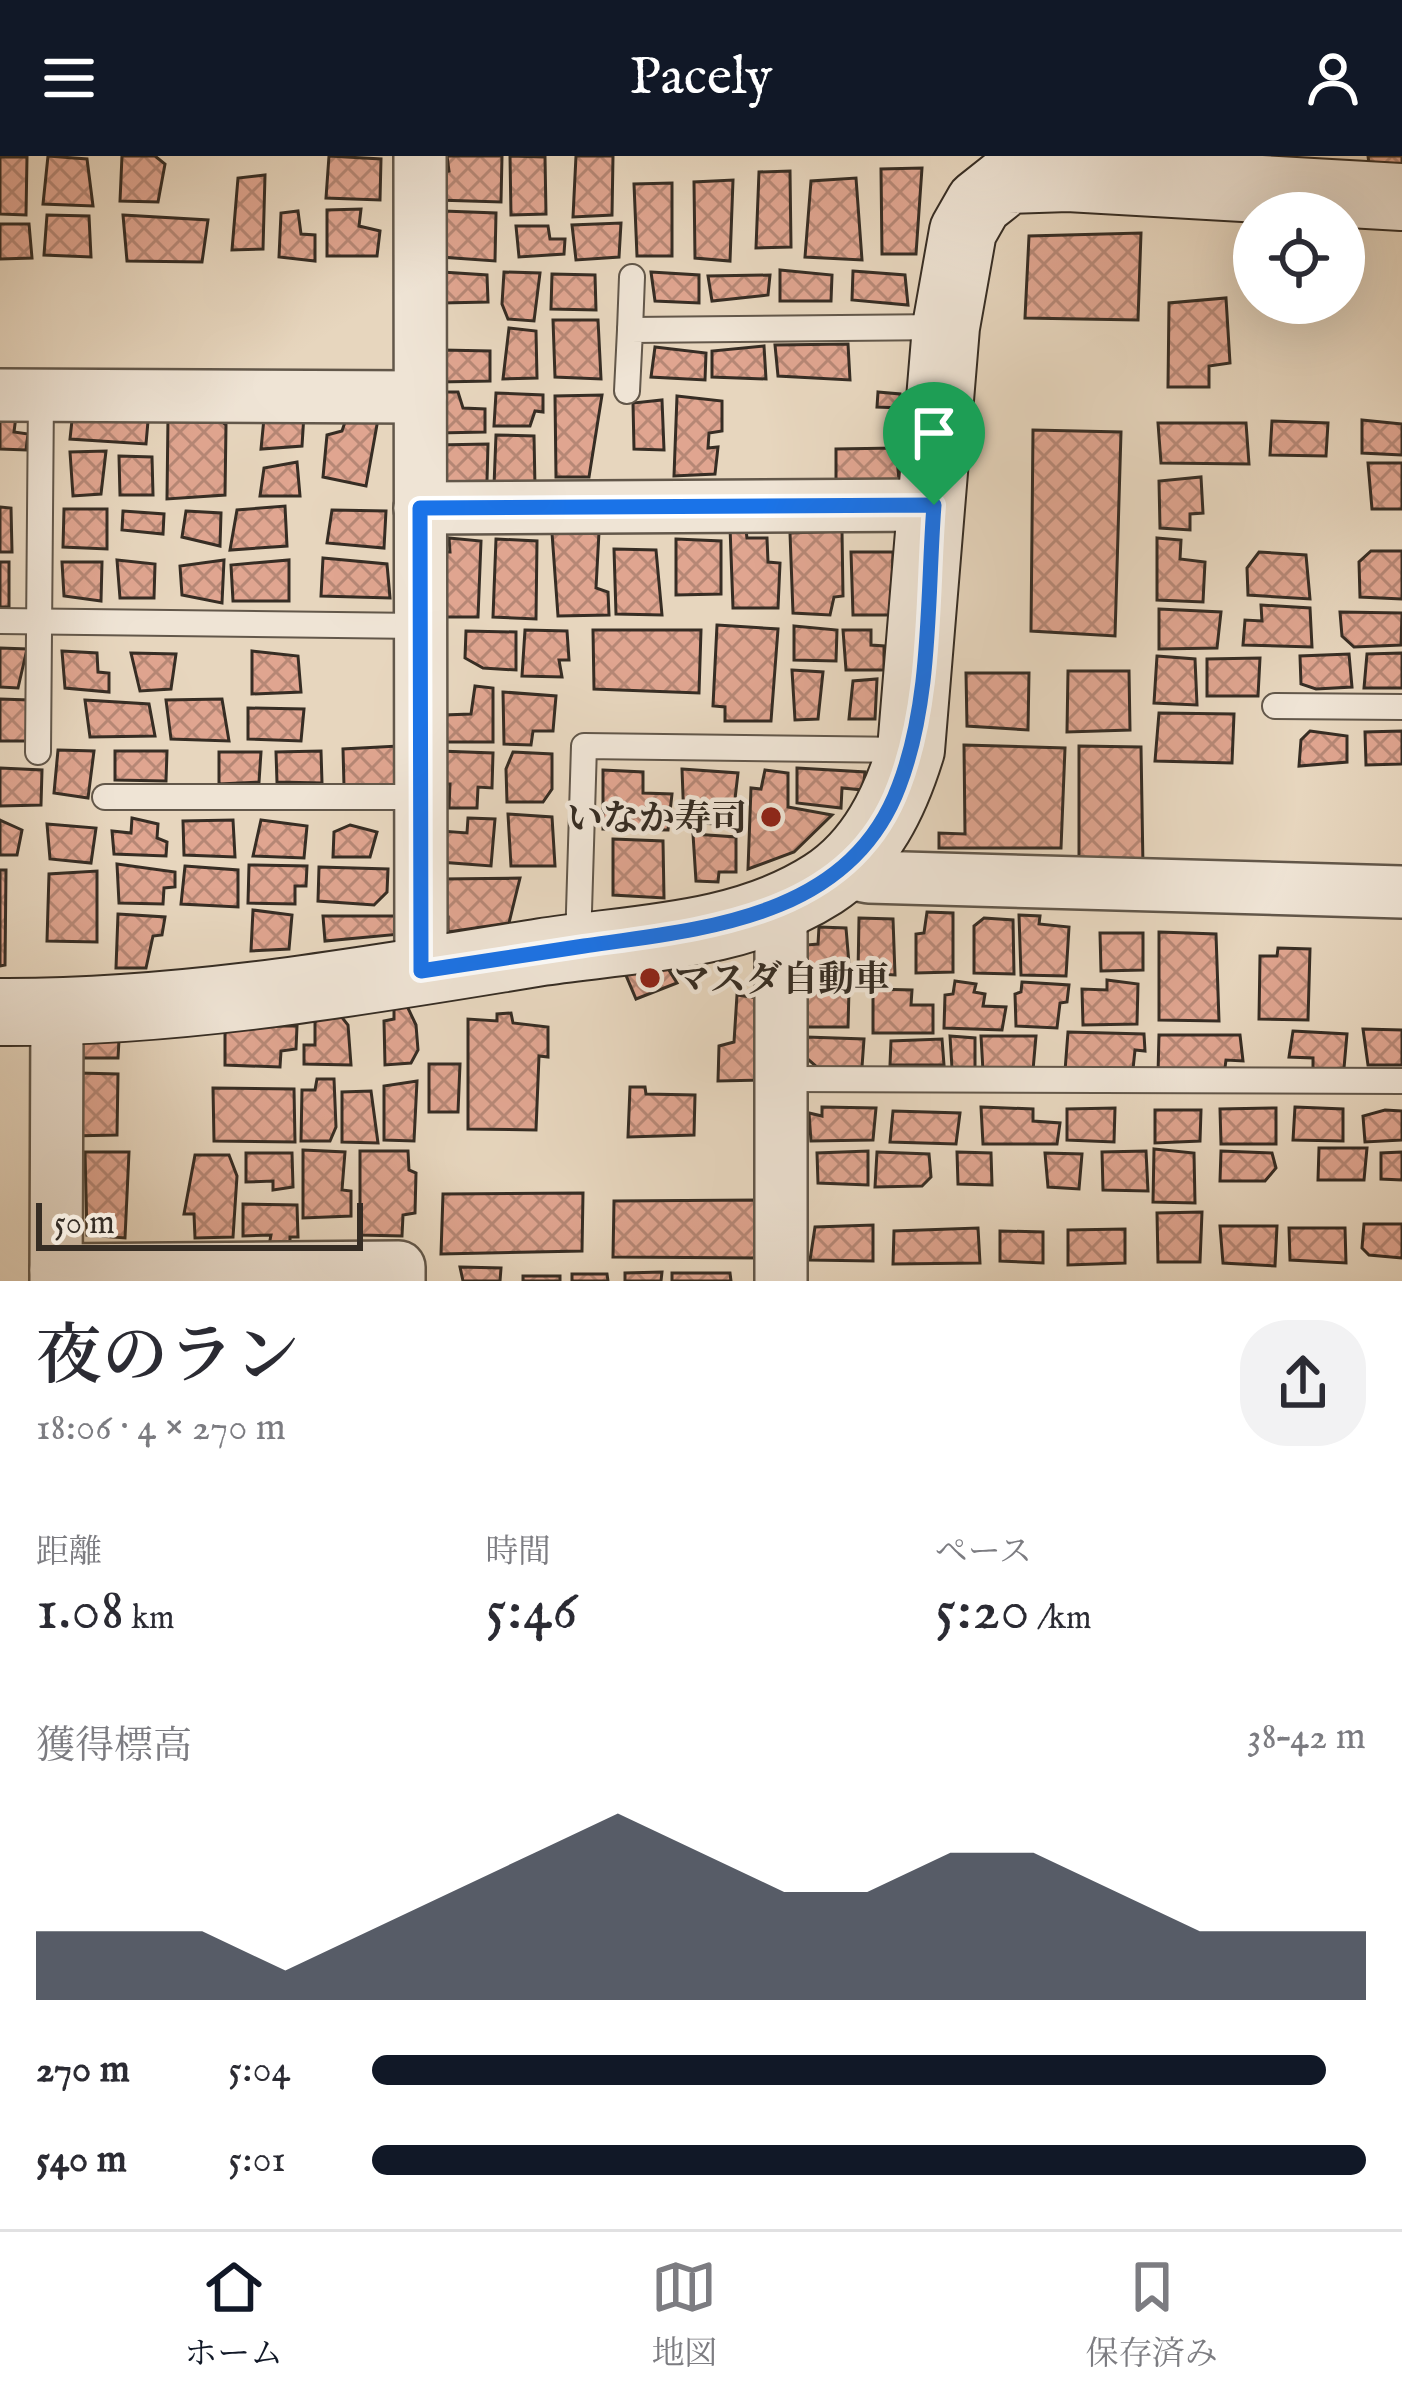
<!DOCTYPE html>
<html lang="ja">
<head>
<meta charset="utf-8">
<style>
  body { margin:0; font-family:"IM FELL English","Noto Serif JP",serif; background:#f2f2f3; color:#2b2b33; height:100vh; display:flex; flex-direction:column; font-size:45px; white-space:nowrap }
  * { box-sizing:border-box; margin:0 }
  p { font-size:39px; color:#7c7c81 }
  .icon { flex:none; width:66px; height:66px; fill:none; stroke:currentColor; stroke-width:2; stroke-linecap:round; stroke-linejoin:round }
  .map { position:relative; height:1125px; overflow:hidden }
  .sheet { display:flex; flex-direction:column; background:#fff; flex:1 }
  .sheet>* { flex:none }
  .fabs { position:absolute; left:1233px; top:36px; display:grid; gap:24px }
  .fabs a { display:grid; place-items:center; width:132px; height:132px; border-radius:50%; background:#fff; box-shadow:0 12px 48px #0002; font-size:60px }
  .scale { position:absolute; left:36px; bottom:30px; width:327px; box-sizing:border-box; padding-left:12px; border:6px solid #362d24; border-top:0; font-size:33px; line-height:42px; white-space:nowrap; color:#362d24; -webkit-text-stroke:9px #efe4d5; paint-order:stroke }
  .pin { position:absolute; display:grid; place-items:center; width:102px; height:102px; color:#fff; margin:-123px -51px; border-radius:50% 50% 50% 0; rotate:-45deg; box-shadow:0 0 12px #0007 }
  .pin .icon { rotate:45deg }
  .round { display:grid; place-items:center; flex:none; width:126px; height:126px; border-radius:48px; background:#f2f2f3 }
  .overview { display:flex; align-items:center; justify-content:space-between; height:204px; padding:0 36px }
  h1 { font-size:66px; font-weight:600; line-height:90px }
  .stats { display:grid; grid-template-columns:repeat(3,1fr); gap:18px; height:204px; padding:12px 36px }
  .stats div { display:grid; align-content:center }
  .stats b { font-size:60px; font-weight:600 }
  .stats small { font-size:33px; font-weight:400 }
  .stats p { font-size:33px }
  .chart { height:336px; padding:24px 36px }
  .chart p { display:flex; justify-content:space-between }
  .chart svg { width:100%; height:216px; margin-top:12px; fill:#111827; opacity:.7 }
  ul { padding:0 36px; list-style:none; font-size:39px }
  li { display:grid; grid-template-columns:192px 144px 1fr; align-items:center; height:90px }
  li i { height:30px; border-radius:15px; background:#111827 }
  header { display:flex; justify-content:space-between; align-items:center; height:156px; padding:0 36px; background:#111827; color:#fff; font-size:54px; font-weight:600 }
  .dock { display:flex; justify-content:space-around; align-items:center; height:168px; border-top:3px solid #e1e1e2; background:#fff; font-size:33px; color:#7c7c81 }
  .dock a { display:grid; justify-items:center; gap:6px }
  .dock .current { color:#111827 }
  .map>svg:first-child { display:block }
</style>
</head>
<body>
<header><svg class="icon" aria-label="menu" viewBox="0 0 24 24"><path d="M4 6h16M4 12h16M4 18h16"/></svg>Pacely<svg class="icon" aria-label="person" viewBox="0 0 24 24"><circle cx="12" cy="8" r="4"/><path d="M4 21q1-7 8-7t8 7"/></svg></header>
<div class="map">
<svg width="1402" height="1125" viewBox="0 0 1402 1125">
  <defs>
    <pattern id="building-cross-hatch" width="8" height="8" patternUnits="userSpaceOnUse" patternTransform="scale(3)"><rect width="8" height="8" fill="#e0a590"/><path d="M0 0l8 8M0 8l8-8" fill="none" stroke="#b68775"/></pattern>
  </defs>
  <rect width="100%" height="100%" fill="#e7d6be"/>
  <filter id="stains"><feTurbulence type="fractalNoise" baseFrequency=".00167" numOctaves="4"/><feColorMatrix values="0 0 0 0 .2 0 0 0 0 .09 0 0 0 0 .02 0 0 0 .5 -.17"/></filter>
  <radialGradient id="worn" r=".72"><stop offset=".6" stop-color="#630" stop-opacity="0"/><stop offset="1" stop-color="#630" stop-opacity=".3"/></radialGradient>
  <g fill="url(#building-cross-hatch)" stroke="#362d24" stroke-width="3">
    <path d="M48 0 87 3 93 50 43 48Z"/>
    <path d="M122 0H155L165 8 158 46 120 45Z"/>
    <path d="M329 0 381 3 380 44 326 42Z"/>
    <path d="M447 0H502L501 46 437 44 435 18 449 15Z"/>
    <path d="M510 0 545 1 546 58 511 59Z"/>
    <path d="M576 0H613L612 59 573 61Z"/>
    <path d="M1368 0H1402V8H1369Z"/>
    <path d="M0 1H27L26 59 0 58Z"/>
    <path d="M922 12 916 98H882L881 13Z"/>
    <path d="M790 15 791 91 756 92 759 16Z"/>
    <path d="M265 19 263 93 232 94 238 22Z"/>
    <path d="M856 22 862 104 805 101 811 25Z"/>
    <path d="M733 24 730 105 695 102 694 26Z"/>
    <path d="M672 27V100H637L634 28Z"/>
    <path d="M361 53 359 70 380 75 377 100H327V54Z"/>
    <path d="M298 55 301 78 315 79V105L279 101 281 57Z"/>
    <path d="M443 55 496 57 495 105 441 101Z"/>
    <path d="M47 59 89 60 91 101 44 99Z"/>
    <path d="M123 59 208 64 202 106 127 105Z"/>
    <path d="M621 67 619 101 576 104 572 69Z"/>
    <path d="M0 68H29L32 102 0 103Z"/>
    <path d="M516 70H548L550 83H565L564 98 519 101Z"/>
    <path d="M1141 77 1138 164 1025 162 1029 80Z"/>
    <path d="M780 114 832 119 831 145H780Z"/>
    <path d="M853 115 905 119 908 149 852 144Z"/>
    <path d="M442 116 487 119 488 146 442 147Z"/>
    <path d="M504 116 540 117 534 165 508 163 502 148Z"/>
    <path d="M651 116 699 119V147L655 145Z"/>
    <path d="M552 118 595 119 596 154 551 153Z"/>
    <path d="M770 119 768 139 712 145 708 120Z"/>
    <path d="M1226 142 1230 207 1209 210V231H1168L1169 147Z"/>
    <path d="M553 164H598L601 223 555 221Z"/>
    <path d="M509 172 536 175 537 222 503 223Z"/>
    <path d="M848 188 850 224 778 220 775 189Z"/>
    <path d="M764 190 766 223 712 221V195Z"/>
    <path d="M655 191 706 197 705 224 651 221Z"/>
    <path d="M442 194 490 195V225L440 226Z"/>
    <path d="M439 236H458L463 252 485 253V276L438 277Z"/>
    <path d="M878 236 900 238 901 252 877 251Z"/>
    <path d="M496 237 543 239V256L535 255 530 270H494Z"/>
    <path d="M602 239 589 321H556L555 240Z"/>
    <path d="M677 240 722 245V275L709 277 708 292 718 291 715 318 674 320Z"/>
    <path d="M662 244 664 294 634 293 633 247Z"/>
    <path d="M0 252H17L14 276 28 278 26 294 0 293Z"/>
    <path d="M149 254 146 288 70 283 73 255Z"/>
    <path d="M304 258 302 290 261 293 264 262Z"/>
    <path d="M214 259 226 269 225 339 167 343 168 261Z"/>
    <path d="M346 263H378L366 330 323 321 327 279 342 275Z"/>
    <path d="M1362 264 1402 268V299L1362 297Z"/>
    <path d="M1272 265 1328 267 1326 300 1270 299Z"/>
    <path d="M1158 267H1246L1249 308 1161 307Z"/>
    <path d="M1033 274 1121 276 1115 480 1031 475Z"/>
    <path d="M496 279 534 280 535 331 494 330Z"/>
    <path d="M488 288 487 325 447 326 436 318 437 289Z"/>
    <path d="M896 292 899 324H836V293Z"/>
    <path d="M106 295 101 338 73 340 70 296Z"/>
    <path d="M119 300 152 301 153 339H120Z"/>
    <path d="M297 306 300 340H260L264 312Z"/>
    <path d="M1368 307H1402V353H1372Z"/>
    <path d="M1201 321 1203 357 1190 358V374L1160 372 1159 325Z"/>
    <path d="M285 350 287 390 230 394 237 354Z"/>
    <path d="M0 351 11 352 12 396H0Z"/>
    <path d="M64 353H107V393L63 391Z"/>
    <path d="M332 354 386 355 384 392 327 387Z"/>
    <path d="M123 355 164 358 163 378 122 374Z"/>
    <path d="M186 355 221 357 220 390 182 381Z"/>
    <path d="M730 371 746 374 747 382H767L768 406 780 407 778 452H733Z"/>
    <path d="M842 375 843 440 834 441 830 459 793 457 790 377Z"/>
    <path d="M599 376 596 432 608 436 609 459 558 460 552 377Z"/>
    <path d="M449 382 481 385 478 461H438V396H450Z"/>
    <path d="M1157 382 1181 384 1180 403 1205 406 1203 446 1157 444Z"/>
    <path d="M496 383 537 385 536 463 493 461Z"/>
    <path d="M676 383 721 385V438L676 439Z"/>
    <path d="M614 393 656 394 662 459 616 458Z"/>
    <path d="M1371 395H1402V443L1360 441 1359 406Z"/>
    <path d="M851 396H893L891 459H853Z"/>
    <path d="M1259 396 1306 399 1310 443 1248 439 1247 412Z"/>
    <path d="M323 402 387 408 390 442 321 440Z"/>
    <path d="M117 404 155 408 154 442H120Z"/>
    <path d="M224 404 222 447 182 439 180 410Z"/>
    <path d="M289 404V445H233L231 409Z"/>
    <rect x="0" y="406" width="9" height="45"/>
    <path d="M62 406H102L101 445 64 440Z"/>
    <path d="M1261 449 1310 452 1312 491 1243 489 1245 464 1262 465Z"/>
    <path d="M1159 453 1221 456 1217 492 1159 493Z"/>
    <path d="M1340 456 1402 457 1401 489 1354 491 1342 480Z"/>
    <path d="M717 469 778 473 771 565H725V551L713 550Z"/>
    <path d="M794 470 837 474 836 505 794 504Z"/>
    <path d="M525 474 567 475 569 504H559L562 521 522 520Z"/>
    <path d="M593 474H701L699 537 594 533Z"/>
    <path d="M843 474H871V489L884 490V514H846Z"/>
    <path d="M466 475 516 476V514L483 512 465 502Z"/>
    <path d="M0 492 27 493 18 532 0 531Z"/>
    <path d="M62 495 97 497 98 516 109 517V536L65 532Z"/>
    <path d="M252 495 298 500 301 536 252 538Z"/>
    <path d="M131 497 176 498 171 533 140 535Z"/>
    <path d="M1402 497V532H1364L1367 498Z"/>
    <path d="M1349 498 1352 531 1316 533 1301 528 1300 500Z"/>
    <path d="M1157 500 1195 503 1197 549 1154 547Z"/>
    <path d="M1260 502 1258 540H1207V503Z"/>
    <path d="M792 514 823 516 818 563 795 564Z"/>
    <path d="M1068 515H1129L1130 574 1067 576Z"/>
    <path d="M966 517H1029L1028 574 967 570Z"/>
    <path d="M877 523 875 563H849L853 525Z"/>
    <path d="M475 530 493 532V586H443L444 559 471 558Z"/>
    <path d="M503 536 556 540 553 575H533L531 589 504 588Z"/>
    <path d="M0 543 29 544 28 585H0Z"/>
    <path d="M222 543 229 585 171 583 166 544Z"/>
    <path d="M85 544 149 548 155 580 90 581Z"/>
    <path d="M248 552 304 553 301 585 248 583Z"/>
    <path d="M1159 557 1234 558 1232 607 1155 605Z"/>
    <path d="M1310 575 1347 580V606L1299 610 1301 584Z"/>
    <path d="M1402 575V608L1366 609 1365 576Z"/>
    <path d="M964 589 1065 592 1061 692H939V677L965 678Z"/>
    <path d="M398 590 402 615 393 632 344 630 343 593Z"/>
    <path d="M1079 590 1141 591 1143 711 1079 708Z"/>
    <path d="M58 594 94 595 88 642 54 637Z"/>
    <path d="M115 595H167L166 625 115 624Z"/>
    <path d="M321 595 322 627 277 626 276 596Z"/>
    <path d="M439 595 493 597 492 632 478 631 477 652H449L450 628H437Z"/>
    <path d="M219 596H261L259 626 219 628Z"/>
    <path d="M513 596 552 598V633L543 646H507L506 613Z"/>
    <path d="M0 612 42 614 41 649 0 650Z"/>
    <path d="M797 612 865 616 863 634 842 632 841 652 797 647Z"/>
    <path d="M682 613 738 617 732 669 684 666Z"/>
    <path d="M603 614 643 616V637L672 638 668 674 603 673Z"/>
    <path d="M765 614 788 617V651L832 659 794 696 748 713 751 632 761 633Z"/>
    <path d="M508 658 552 661 555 710H511Z"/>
    <path d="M132 662 158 668 157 682 167 686 166 700 114 698 112 675 131 677Z"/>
    <path d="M468 662 495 663 491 710 440 706 442 675 467 677Z"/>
    <path d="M0 664 22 674 17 699H0Z"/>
    <path d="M233 664 235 701 184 699 183 665Z"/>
    <path d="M261 664 307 670 304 702 253 700Z"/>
    <path d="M47 668 96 672 91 707 50 703Z"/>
    <path d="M350 669 377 676 370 701H333L334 676Z"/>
    <path d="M693 678 736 681V716H719L718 726 696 725Z"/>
    <path d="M613 683 663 685 664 742 613 739Z"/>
    <path d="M117 708 175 716V731L164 732 163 748 119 747Z"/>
    <path d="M249 709 307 710 306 730H295V748L248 747Z"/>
    <path d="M185 710 238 714V751L181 748Z"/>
    <path d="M319 711 388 713 387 736 374 749 318 745Z"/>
    <path d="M0 714H6L5 809 0 810Z"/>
    <path d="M97 715V786L47 785 49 718Z"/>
    <path d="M520 722 509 767 448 776V761L436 758 442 723Z"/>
    <path d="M253 754 292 759 289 793 251 795Z"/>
    <path d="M927 756 953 757V816L916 817V778L924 777Z"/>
    <path d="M118 758 165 761 162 779 153 780 146 812H116Z"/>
    <path d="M1019 759 1040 760 1039 768 1069 771 1066 820 1021 819Z"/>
    <path d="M323 760H400L401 778 325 785Z"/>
    <path d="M859 762 893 763 895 819 858 817Z"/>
    <path d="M984 762 1013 764 1014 818 974 817V770Z"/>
    <path d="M819 771 846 772 850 820 808 817 806 789 818 788Z"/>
    <path d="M1159 776 1216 778 1219 865 1159 864Z"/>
    <path d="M1100 777H1143V814L1101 815Z"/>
    <path d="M1278 792 1310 793 1308 864 1259 863 1260 800H1277Z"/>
    <path d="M662 803 677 827 636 843 625 817Z"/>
    <path d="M1107 824 1138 828 1137 868 1083 869 1082 833 1107 834Z"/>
    <path d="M955 825 976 828 974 836 985 838 983 850 1006 851 1002 874 944 872 945 839 953 838Z"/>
    <path d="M807 826 849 834 848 871H806Z"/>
    <path d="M1022 826 1069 829 1067 846 1060 847 1057 872 1016 870 1015 838 1021 836Z"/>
    <path d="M873 833 912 834 911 849H933V877H873Z"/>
    <path d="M737 839 765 843 766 924 718 925 719 890 734 886Z"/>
    <path d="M394 849 407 850 416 869 418 894 411 907 385 909 384 865 394 863Z"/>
    <path d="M511 857 513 867 548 871V901L539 900 536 974 468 973V863L497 865V858Z"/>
    <path d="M324 859H340L348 869 351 909 304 908V889H315V866Z"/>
    <path d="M225 870H297L296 893 281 895 280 911 225 909Z"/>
    <path d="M1363 873 1402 874V909H1368Z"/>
    <path d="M1293 875 1347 878 1344 912 1313 914V902L1289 901Z"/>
    <path d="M1068 876 1144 878 1145 895 1135 894 1133 913 1065 915Z"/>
    <path d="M1159 879H1240L1243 905 1226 904 1224 919 1158 918Z"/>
    <path d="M950 880 975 882V912H952Z"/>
    <path d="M981 880H1036L1033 914 983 915Z"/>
    <path d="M81 881 119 884 118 902H79Z"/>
    <path d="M806 881 864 883 862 911 818 912 803 899Z"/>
    <path d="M942 883 944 909H890L891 885Z"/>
    <path d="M429 908H460L458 956H429Z"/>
    <path d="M78 917 118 918 117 979 70 980Z"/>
    <path d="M317 923H334L336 971 330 985H301L302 934H315Z"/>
    <path d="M417 925 414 985 384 984V930Z"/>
    <path d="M630 931H645L646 938 695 939 694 979 628 981Z"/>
    <path d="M213 932 294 933 295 986 214 985Z"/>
    <path d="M371 935 378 987 342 986V936Z"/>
    <path d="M822 951 876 952 873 984 811 985 809 957 822 960Z"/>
    <path d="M981 951 1033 953V965L1060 967 1057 988H983Z"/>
    <path d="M1295 951 1343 953V985L1293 984Z"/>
    <path d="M1115 952 1114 986 1067 984V953Z"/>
    <path d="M1276 952V988H1221L1220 953Z"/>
    <path d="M1155 954H1201L1200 985 1155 987Z"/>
    <path d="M1385 954 1402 955V984L1365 986 1363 960Z"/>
    <path d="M893 955 960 957 956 988 890 986Z"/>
    <path d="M1319 992H1367L1364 1024H1318Z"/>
    <path d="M1154 993 1194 997 1195 1047 1153 1046Z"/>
    <path d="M303 994 345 996 342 1034 351 1035V1060L303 1062Z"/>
    <path d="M360 995H408L409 1014 416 1017 415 1057 403 1059 402 1080 360 1079Z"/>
    <path d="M868 995V1029L818 1027 817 997Z"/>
    <path d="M1146 995 1148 1035 1103 1034 1102 996Z"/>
    <path d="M1221 995 1272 997 1276 1012 1265 1025H1220Z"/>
    <path d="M85 996H129L125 1082 87 1079Z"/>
    <path d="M877 996 929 998 931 1021 922 1030 875 1031Z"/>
    <path d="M957 996 991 997 992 1029 958 1028Z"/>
    <path d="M1402 996V1024L1381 1023V997Z"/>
    <path d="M246 997H292L293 1031 273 1034V1025L246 1026Z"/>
    <path d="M1045 997 1082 998 1079 1033 1048 1031Z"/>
    <path d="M195 999H229L237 1020 233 1081 195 1082 194 1058H184Z"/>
    <path d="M583 1037 582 1095 441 1098 443 1038Z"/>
    <path d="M757 1044 760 1102 613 1101 614 1045Z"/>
    <path d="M243 1048 297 1049 298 1081H290V1090L269 1089 271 1079 243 1080Z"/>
    <path d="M1202 1056 1200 1106H1158L1157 1057Z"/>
    <path d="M1364 1068H1402V1102L1369 1099 1362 1092Z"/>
    <path d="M873 1069V1105L810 1104 815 1071Z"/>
    <path d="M1220 1070H1277L1275 1110 1223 1107Z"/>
    <path d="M978 1072 980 1107 893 1108 894 1075Z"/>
    <path d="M1289 1072H1345L1346 1107 1290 1104Z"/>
    <path d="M1125 1073V1107L1068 1109V1074Z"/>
    <path d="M1000 1075 1043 1076V1107L1000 1105Z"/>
    <path d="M460 1111 501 1112 500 1125H463Z"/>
    <path d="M662 1116 661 1125H625V1117Z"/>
    <path d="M672 1117H730L731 1125H672Z"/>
    <path d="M572 1118H607L608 1125H572Z"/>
    <rect x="523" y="1120" width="37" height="5"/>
  </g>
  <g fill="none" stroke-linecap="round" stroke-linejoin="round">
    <g stroke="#62574a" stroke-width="28">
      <g id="lane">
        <path d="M630 174 632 121"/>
        <path d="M627 235 630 174 945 171"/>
        <path d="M0 465 420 470"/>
        <path d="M1275 550 1402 551"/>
        <path d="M38 596 41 239"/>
        <path d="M105 641H420"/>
        <path d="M578 788 584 590 909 594"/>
        <path d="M782 923 1402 925"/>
      </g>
    </g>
    <g stroke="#62574a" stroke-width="56">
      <g id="street">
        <path d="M420 0 421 815"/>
        <path d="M0 239 420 241"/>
        <path d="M420 352 934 349"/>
        <path d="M838 715 869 721 1402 736"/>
        <path d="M56 1114 399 1111V1125"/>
        <path d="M56 1125 57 856"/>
        <path d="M781 1125V750"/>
      </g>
    </g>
    <g stroke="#362d24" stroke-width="70">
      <path id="secondary" d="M0 856C183 857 363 825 542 796 636 782 741 781 823 728 871 697 895 646 911 594L946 171 963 75 979 47 1008 24 1068 22 1402 41"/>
    </g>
    <use href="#lane" stroke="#efe4d5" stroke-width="24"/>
    <use href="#street" stroke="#efe4d5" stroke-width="51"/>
    <use href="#secondary" stroke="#efe4d5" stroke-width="66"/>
  </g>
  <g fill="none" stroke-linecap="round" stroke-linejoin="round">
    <g stroke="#fff" stroke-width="24">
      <path id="route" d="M934 349C927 440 932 544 899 630 850 762 704 773 584 790 530 798 475 807 421 815L420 352Z"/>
    </g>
    <use href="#route" stroke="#1a73e8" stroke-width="15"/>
  </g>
  <g fill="#8f2418" stroke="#efe4d5" stroke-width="4.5">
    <circle cx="771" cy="661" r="12"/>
    <circle cx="650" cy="822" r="12"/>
  </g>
  <g text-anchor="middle" stroke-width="9" stroke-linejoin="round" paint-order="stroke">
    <g font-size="36" font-weight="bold" fill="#362d24" stroke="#efe4d5" text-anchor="end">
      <text x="747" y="674">いなか寿司</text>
      <text x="674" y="835" text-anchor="start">マスダ自動車</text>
    </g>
  </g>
  <rect width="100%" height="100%" filter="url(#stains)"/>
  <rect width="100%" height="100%" fill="url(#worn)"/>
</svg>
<div class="fabs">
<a><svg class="icon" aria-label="locate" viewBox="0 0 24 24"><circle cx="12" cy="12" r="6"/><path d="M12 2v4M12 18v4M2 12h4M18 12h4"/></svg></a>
</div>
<div class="scale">50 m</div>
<div class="pin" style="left:934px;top:349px;background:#1e9e55"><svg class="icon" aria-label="arrive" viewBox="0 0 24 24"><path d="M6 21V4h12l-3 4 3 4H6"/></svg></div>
</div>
<section class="sheet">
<div class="overview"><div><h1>夜のラン</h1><p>18:06 · 4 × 270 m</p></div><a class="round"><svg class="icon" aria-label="share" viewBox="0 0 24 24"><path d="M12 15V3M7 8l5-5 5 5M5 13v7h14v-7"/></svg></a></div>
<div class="stats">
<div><p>距離</p><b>1.08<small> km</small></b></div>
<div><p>時間</p><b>5:46</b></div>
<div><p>ペース</p><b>5:20<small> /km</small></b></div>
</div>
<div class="chart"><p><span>獲得標高</span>38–42 m</p>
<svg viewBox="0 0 160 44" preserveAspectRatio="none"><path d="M0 44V30L10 30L20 30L30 38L40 30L50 22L60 14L70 6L80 14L90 22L100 22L110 14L120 14L130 22L140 30L150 30L160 30V44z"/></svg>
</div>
<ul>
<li><b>270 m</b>5:04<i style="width:96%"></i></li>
<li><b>540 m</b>5:01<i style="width:100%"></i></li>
</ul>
</section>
<nav class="dock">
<a class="current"><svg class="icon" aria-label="home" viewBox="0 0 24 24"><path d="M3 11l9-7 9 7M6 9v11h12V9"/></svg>ホーム</a>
<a><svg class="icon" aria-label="map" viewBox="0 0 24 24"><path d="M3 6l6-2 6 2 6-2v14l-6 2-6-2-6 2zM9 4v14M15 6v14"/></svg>地図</a>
<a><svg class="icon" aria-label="saved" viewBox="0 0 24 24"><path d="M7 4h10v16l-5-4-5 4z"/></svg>保存済み</a>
</nav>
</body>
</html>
